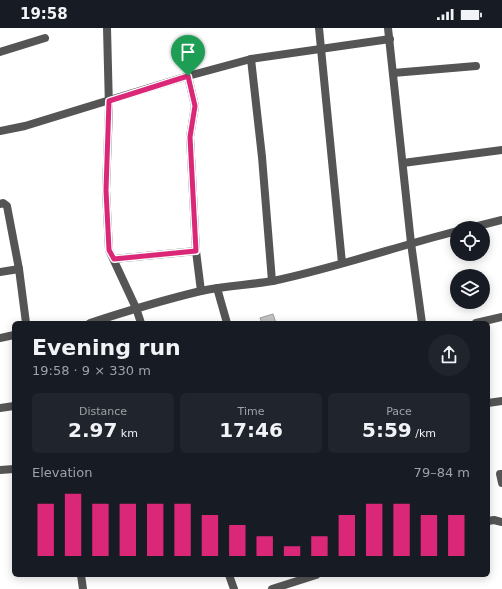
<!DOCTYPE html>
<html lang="en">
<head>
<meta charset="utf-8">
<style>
  body { margin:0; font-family:"DejaVu Sans",sans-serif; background:#20242c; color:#f1f3f6; height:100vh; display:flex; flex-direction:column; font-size:15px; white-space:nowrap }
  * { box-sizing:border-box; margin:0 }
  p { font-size:13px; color:#9ea1a6 }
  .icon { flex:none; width:22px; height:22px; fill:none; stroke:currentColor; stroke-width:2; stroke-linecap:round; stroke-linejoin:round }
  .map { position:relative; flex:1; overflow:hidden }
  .panel { position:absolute; left:12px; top:293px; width:478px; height:256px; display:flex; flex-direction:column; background:#171b24; border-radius:6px; box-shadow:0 2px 10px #0003 }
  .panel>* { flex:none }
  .fabs { position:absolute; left:450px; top:193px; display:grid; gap:8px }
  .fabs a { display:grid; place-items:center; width:40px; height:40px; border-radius:50%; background:#171b24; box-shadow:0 2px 10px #0003; font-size:20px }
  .pin { position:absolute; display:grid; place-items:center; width:34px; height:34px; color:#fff; margin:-41px -17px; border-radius:50% 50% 50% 0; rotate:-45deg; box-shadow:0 0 4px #0007 }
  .pin .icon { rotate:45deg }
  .round { display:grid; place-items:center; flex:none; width:42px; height:42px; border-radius:21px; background:#20242c }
  .summary { display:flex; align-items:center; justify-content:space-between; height:68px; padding:0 20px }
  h1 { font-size:22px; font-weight:800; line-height:30px }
  .stats { display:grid; grid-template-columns:repeat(3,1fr); gap:6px; height:68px; padding:4px 20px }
  .stats div { display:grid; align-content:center; border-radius:6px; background:#20242c; text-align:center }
  .stats b { font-size:20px; font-weight:800 }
  .stats small { font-size:11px; font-weight:400 }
  .stats p { font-size:11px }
  .chart { height:112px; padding:8px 20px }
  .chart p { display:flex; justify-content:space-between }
  .chart svg { width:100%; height:72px; margin-top:4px; stroke:#db2777; stroke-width:6 }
  .status { display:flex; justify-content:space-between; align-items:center; height:28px; padding:0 20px; background:#171b24; direction:ltr }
  .status svg { height:11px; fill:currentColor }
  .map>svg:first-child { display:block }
</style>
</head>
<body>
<div class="status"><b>19:58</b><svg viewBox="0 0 49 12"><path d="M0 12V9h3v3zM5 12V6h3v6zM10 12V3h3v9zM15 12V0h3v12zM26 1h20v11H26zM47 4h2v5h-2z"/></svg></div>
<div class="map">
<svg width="502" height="561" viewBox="0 0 502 561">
  <rect width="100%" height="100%" fill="#fff"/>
  <path fill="#c4c4c4" stroke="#999" d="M273 286 276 295H262L260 290Z"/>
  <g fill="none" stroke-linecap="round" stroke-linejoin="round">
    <g stroke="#555" stroke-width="8">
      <path d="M107 0 109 80 106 162 109 222 136 280 141 295"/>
      <path d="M319 0 342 235"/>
      <path d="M388 0 411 215 422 295"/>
      <path d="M0 24 45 10"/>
      <path d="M251 31 262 129 272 253"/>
      <path d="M393 45 476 38"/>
      <path d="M188 48 195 78 190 109 196 223 201 263"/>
      <path d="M0 103 25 98 188 48 251 31 390 11"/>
      <path d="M403 135 502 122"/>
      <path d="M0 176 3 175 7 178 19 241 26 295"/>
      <path d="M470 200 502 192"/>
      <path d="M114 231 196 223"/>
      <path d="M0 244 19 241"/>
      <path d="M217 260 227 295"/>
      <path d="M90 295C127 283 163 272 201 263 224 258 249 257 273 253 335 240 395 219 457 203"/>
      <path d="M476 295 502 289"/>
      <path d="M0 310 14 307"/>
      <path d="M488 375 502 373"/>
      <path d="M0 380 14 378"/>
      <path d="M0 442 14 441"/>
      <path d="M502 446H500L502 455"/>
      <path d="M488 493 494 492 502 494"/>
      <path d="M81 547 83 561"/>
      <path d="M229 547 234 561"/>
      <path d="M272 561 316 547"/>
    </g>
  </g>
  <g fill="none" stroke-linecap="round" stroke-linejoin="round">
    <g stroke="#fff" stroke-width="8">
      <path id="route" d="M188 48 195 78 190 109 196 223 114 231 109 222 106 162 109 73Z"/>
    </g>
    <use href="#route" stroke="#db2777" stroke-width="5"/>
  </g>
</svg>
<div class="fabs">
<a><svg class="icon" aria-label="locate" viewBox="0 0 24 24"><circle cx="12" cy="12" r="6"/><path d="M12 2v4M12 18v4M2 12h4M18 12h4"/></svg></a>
<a><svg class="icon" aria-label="layers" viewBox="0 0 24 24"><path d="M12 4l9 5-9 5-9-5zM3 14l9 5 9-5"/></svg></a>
</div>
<div class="pin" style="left:188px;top:48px;background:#1e9e55"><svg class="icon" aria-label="arrive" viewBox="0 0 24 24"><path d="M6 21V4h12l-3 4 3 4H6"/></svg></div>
<section class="panel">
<div class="summary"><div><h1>Evening run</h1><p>19:58 · 9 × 330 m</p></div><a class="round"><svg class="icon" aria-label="share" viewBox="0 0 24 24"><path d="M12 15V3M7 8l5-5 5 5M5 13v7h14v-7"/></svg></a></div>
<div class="stats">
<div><p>Distance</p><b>2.97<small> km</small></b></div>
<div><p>Time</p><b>17:46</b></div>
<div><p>Pace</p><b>5:59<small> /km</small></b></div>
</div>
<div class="chart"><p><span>Elevation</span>79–84 m</p>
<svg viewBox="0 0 160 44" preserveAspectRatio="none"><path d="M5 44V12M15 44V6M25 44V12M35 44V12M45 44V12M55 44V12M65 44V19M75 44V25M85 44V32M95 44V38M105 44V32M115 44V19M125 44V12M135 44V12M145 44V19M155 44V19"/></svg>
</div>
</section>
</div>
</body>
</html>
